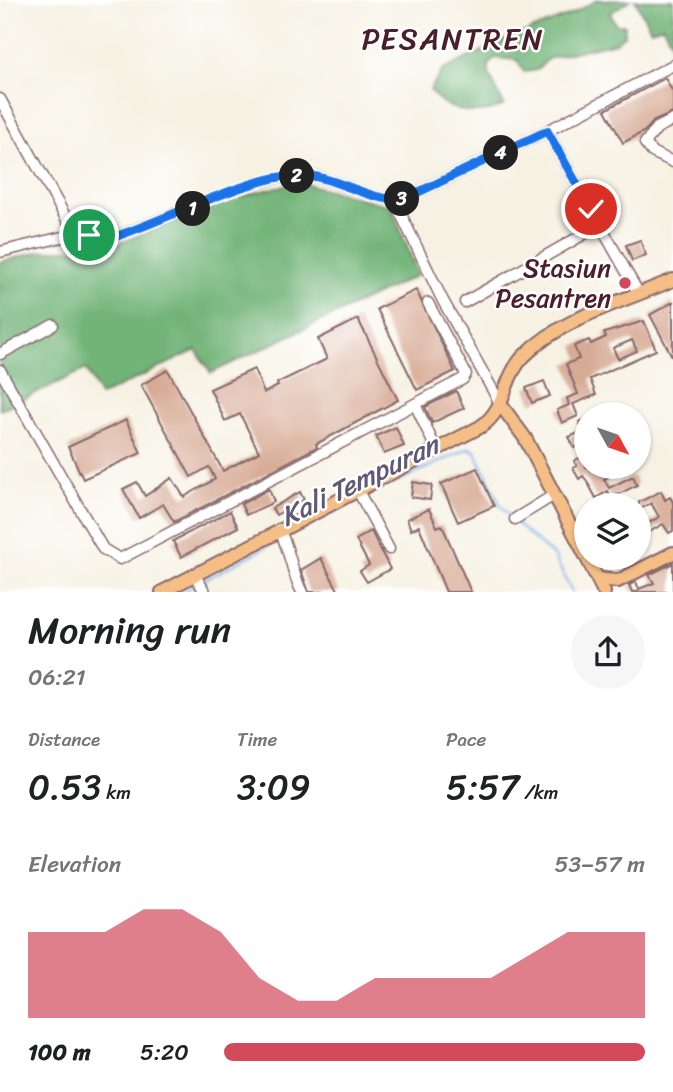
<!DOCTYPE html>
<html lang="en">
<head>
<meta charset="utf-8">
<style>
  body { margin:0; font-family:Sriracha,sans-serif; background:#f6f6f6; color:#202124; height:100vh; display:flex; flex-direction:column; font-size:26px; white-space:nowrap }
  * { box-sizing:border-box; margin:0 }
  p { font-size:23px; color:#757577 }
  .icon { flex:none; width:38px; height:38px; fill:none; stroke:currentColor; stroke-width:2; stroke-linecap:round; stroke-linejoin:round }
  .map { position:relative; height:592px; overflow:hidden }
  .drawer { display:flex; flex-direction:column; background:#fff; flex:1 }
  .drawer>* { flex:none }
  .needle { width:46px; rotate:130deg }
  .tools { position:absolute; left:574px; top:402px; display:grid; gap:14px }
  .tools a { display:grid; place-items:center; width:77px; height:77px; border-radius:50%; background:#fff; box-shadow:0 2px 5px #0004; font-size:35px }
  .pin { position:absolute; display:grid; place-items:center; width:60px; height:60px; color:#fff; margin:-30px; border:4px solid #fff; border-radius:50%; box-shadow:0 2px 7px #0007 }
  .km { position:absolute; width:35px; height:35px; margin:-18px; border-radius:50%; background:#222; color:#fff; font-size:19px; line-height:35px; text-align:center }
  .round { display:grid; place-items:center; flex:none; width:74px; height:74px; border-radius:37px; background:#f6f6f6 }
  .summary { display:flex; align-items:center; justify-content:space-between; height:119px; padding:0 28px }
  h1 { font-size:38px; font-weight:600; line-height:52px }
  .figures { display:grid; grid-template-columns:repeat(3,1fr); gap:10px; height:119px; padding:7px 28px }
  .figures div { display:grid; align-content:center }
  .figures b { font-size:35px; font-weight:600 }
  .figures small { font-size:19px; font-weight:400 }
  .figures p { font-size:19px }
  .chart { height:196px; padding:14px 28px }
  .chart p { display:flex; justify-content:space-between }
  .chart svg { width:100%; height:126px; margin-top:7px; fill:#d1495b; opacity:.7 }
  ul { padding:0 28px; list-style:none; font-size:23px }
  li { display:grid; grid-template-columns:112px 84px 1fr; align-items:center; height:52px }
  li i { height:18px; border-radius:9px; background:#d1495b }
  .map>svg:first-child { display:block }
</style>
</head>
<body>
<div class="map">
<svg width="673" height="592" viewBox="0 0 673 592">
  <rect width="100%" height="100%" fill="#fff"/>
  <filter id="ink" filterUnits="userSpaceOnUse"><feTurbulence type="fractalNoise" baseFrequency=".0143" numOctaves="2"/><feDisplacementMap in="SourceGraphic" scale="14" xChannelSelector="R" yChannelSelector="G"/><feConvolveMatrix kernelMatrix="1 2 1 2 8 2 1 2 1" color-interpolation-filters="sRGB"/></filter>
  <filter id="wash" filterUnits="userSpaceOnUse"><feTurbulence type="fractalNoise" baseFrequency=".00686" numOctaves="4" result="noise"/><feDisplacementMap in="SourceGraphic" scale="28" xChannelSelector="R" yChannelSelector="G"/><feGaussianBlur stdDeviation="1.57" result="paint"/><feColorMatrix in="noise" values="0 0 0 0 0 0 0 0 0 0 0 0 0 0 0 0 0 1.4 0 .05"/><feComposite in="paint" operator="in"/></filter>
  <g filter="url(#wash)">
    <rect width="100%" height="100%" fill="#f6f1e2"/>
    <g fill="#72b478" stroke="#5e6a52" stroke-width="2">
      <path d="M597 0H630L610 13 616 25H625L624 35 616 42 549 58 537 70 524 72 517 60 495 58 489 64V74L504 105C480 118 446 113 430 90L443 70 503 41 570 15Z"/>
      <path d="M635 0H673V45L663 26 651 30Z"/>
      <path d="M298 182 391 206 418 275 211 373 196 350 100 396 86 369 0 410V262L38 252 112 246 234 198Z"/>
    </g>
    <g fill="none" stroke-linecap="round" stroke-linejoin="round">
      <g stroke="#7cafe9" stroke-width="2.5">
        <path d="M365 496 470 448 476 453 501 506 522 529 554 556 572 592"/>
        <path d="M287 536 359 499"/>
        <path d="M182 592 281 539"/>
      </g>
    </g>
    <g id="blocks">
      <g fill="#d7aa94" fill-rule="evenodd">
        <path d="M665 78 673 92V113L654 121 645 131 623 143 605 110Z"/>
        <path d="M640 240 646 255 632 261 626 245Z"/>
        <path d="M416 290 455 371 417 390 377 309Z"/>
        <path d="M673 302V358L650 315Z"/>
        <path d="M358 319 398 400 316 444 317 447 174 522 163 504 139 518 123 489 137 482 145 496 172 478 184 497 215 479 209 467 191 477 141 385 168 370 223 471 259 452 240 414 225 421 210 389 254 369 264 393 278 386 277 383 327 359 318 339Z"/>
        <path d="M644 321 656 350 590 379 596 395 573 404 578 416 562 423 557 410 569 405 567 398 578 394 566 364 579 359 574 346 589 340 591 344 606 337 604 333ZM632 340 637 351 618 359 613 348Z"/>
        <path d="M544 381 550 396 532 403 526 388Z"/>
        <path d="M456 391 464 408 432 423 425 407Z"/>
        <path d="M586 419V443L574 448 569 437 583 431 579 422Z"/>
        <path d="M126 420 141 453 83 479 68 447Z"/>
        <path d="M396 427 404 446 384 454 376 436Z"/>
        <path d="M586 454V467H626L604 479 609 488 633 476 637 485 611 498 608 491 596 498 587 481 583 476 579 479 573 468 577 466 574 461Z"/>
        <path d="M477 468 494 506 458 522 441 484Z"/>
        <path d="M413 482 432 485 430 500 411 497Z"/>
        <path d="M269 489 274 502 246 515 241 504Z"/>
        <path d="M661 491 665 500 670 497 673 502V531L669 533 663 524 639 538V513L645 525 659 517 651 503 639 510V502Z"/>
        <path d="M300 492 304 500 276 515 272 508Z"/>
        <path d="M429 509 437 527 442 525 471 592H446L419 526 411 530 407 519Z"/>
        <path d="M230 511 238 527 181 557 173 541Z"/>
        <path d="M371 531 390 569 367 582 360 571 369 565 356 540Z"/>
        <path d="M321 558 339 592H309L301 570Z"/>
        <path d="M673 563V592H632L629 585 636 582 639 589 654 583 649 575Z"/>
      </g>
    </g>
  </g>
  <g filter="url(#ink)">
    <use href="#blocks" fill-opacity="0" stroke="#86686b" stroke-width="2"/>
    <g fill="none" stroke-linecap="round" stroke-linejoin="round">
      <g stroke="#86686b" stroke-width="13">
        <g id="minor">
          <path d="M0 99 71 227 96 238H111C164 222 248 176 300 175 335 175 369 203 404 199L547 131 673 65"/>
          <path d="M673 120 657 128 645 143 652 152 673 162"/>
          <path d="M547 131 639 294"/>
          <path d="M394 200 442 299 501 405"/>
          <path d="M0 252 79 233"/>
          <path d="M465 302 600 225"/>
          <path d="M0 354 53 325"/>
          <path d="M0 370 103 549 120 559 415 404 436 449"/>
          <path d="M415 404 463 379 466 374 428 303"/>
          <path d="M357 489 389 549"/>
          <path d="M515 519 554 495"/>
          <path d="M279 529C290 549 291 572 302 592"/>
          <path d="M194 574 205 592"/>
        </g>
      </g>
      <g stroke="#86686b" stroke-width="16">
        <g id="major">
          <path d="M501 405 525 438 586 556"/>
          <path d="M587 558 604 592"/>
          <path d="M598 579 618 581 673 553"/>
          <path d="M162 592 480 427C507 410 502 378 524 356 563 317 624 301 673 280"/>
        </g>
      </g>
      <use href="#minor" stroke="#fff" stroke-width="10"/>
      <use href="#major" stroke="#f6be87" stroke-width="12"/>
    </g>
  </g>
  <g fill="none" stroke-linecap="round" stroke-linejoin="round" filter="url(#ink)">
    <g stroke="#fff" stroke-width="14">
      <path id="route" d="M89 235 111 238C163 222 249 175 300 175 335 175 370 203 404 199L547 131 591 209"/>
    </g>
    <use href="#route" stroke="#1a73e8" stroke-width="9"/>
  </g>
  <circle fill="#d1495b" stroke="#fff" stroke-width="2.5" cx="625" cy="283" r="7"/>
  <g text-anchor="middle" stroke-width="5" stroke-linejoin="round" paint-order="stroke">
    <g font-size="26" fill="#4a1f2b" stroke="#fff" text-anchor="end">
      <text x="611" y="277">Stasiun<tspan x="611" dy="30">Pesantren</tspan></text>
    </g>
    <g font-size="28" font-style="italic" fill="#5e5977" stroke="#fff">
      <text transform="translate(359 480) rotate(-26)" y="10">Kali Tempuran</text>
    </g>
    <g font-size="30" letter-spacing="2" fill="#4a1f2b" stroke="#fff">
      <text x="453" y="49">PESANTREN</text>
    </g>
  </g>
</svg>
<div class="tools">
<a><svg class="needle" viewBox="-14 -14 28 28"><path d="M0-13l5 13h-10z" fill="#e53935"/><path d="M0 13l5-13h-10z" fill="#757577"/></svg></a>
<a><svg class="icon" aria-label="layers" viewBox="0 0 24 24"><path d="M12 4l9 5-9 5-9-5zM3 14l9 5 9-5"/></svg></a>
</div>
<div class="pin" style="left:89px;top:235px;background:#1e9e55"><svg class="icon" aria-label="arrive" viewBox="0 0 24 24"><path d="M6 21V4h12l-3 4 3 4H6"/></svg></div>
<div class="pin" style="left:591px;top:209px;background:#d93025"><svg class="icon" aria-label="check" viewBox="0 0 24 24"><path d="M5 12l5 5 9-10"/></svg></div>
<b class="km" style="left:193px;top:209px">1</b>
<b class="km" style="left:297px;top:176px">2</b>
<b class="km" style="left:402px;top:199px">3</b>
<b class="km" style="left:501px;top:153px">4</b>
</div>
<section class="drawer">
<div class="summary"><div><h1>Morning run</h1><p>06:21</p></div><a class="round"><svg class="icon" aria-label="share" viewBox="0 0 24 24"><path d="M12 15V3M7 8l5-5 5 5M5 13v7h14v-7"/></svg></a></div>
<div class="figures">
<div><p>Distance</p><b>0.53<small> km</small></b></div>
<div><p>Time</p><b>3:09</b></div>
<div><p>Pace</p><b>5:57<small> /km</small></b></div>
</div>
<div class="chart"><p><span>Elevation</span>53–57 m</p>
<svg viewBox="0 0 160 44" preserveAspectRatio="none"><path d="M0 44V14L10 14L20 14L30 6L40 6L50 14L60 30L70 38L80 38L90 30L100 30L110 30L120 30L130 22L140 14L150 14L160 14V44z"/></svg>
</div>
<ul>
<li><b>100 m</b>5:20<i style="width:100%"></i></li>
</ul>
</section>
</body>
</html>
